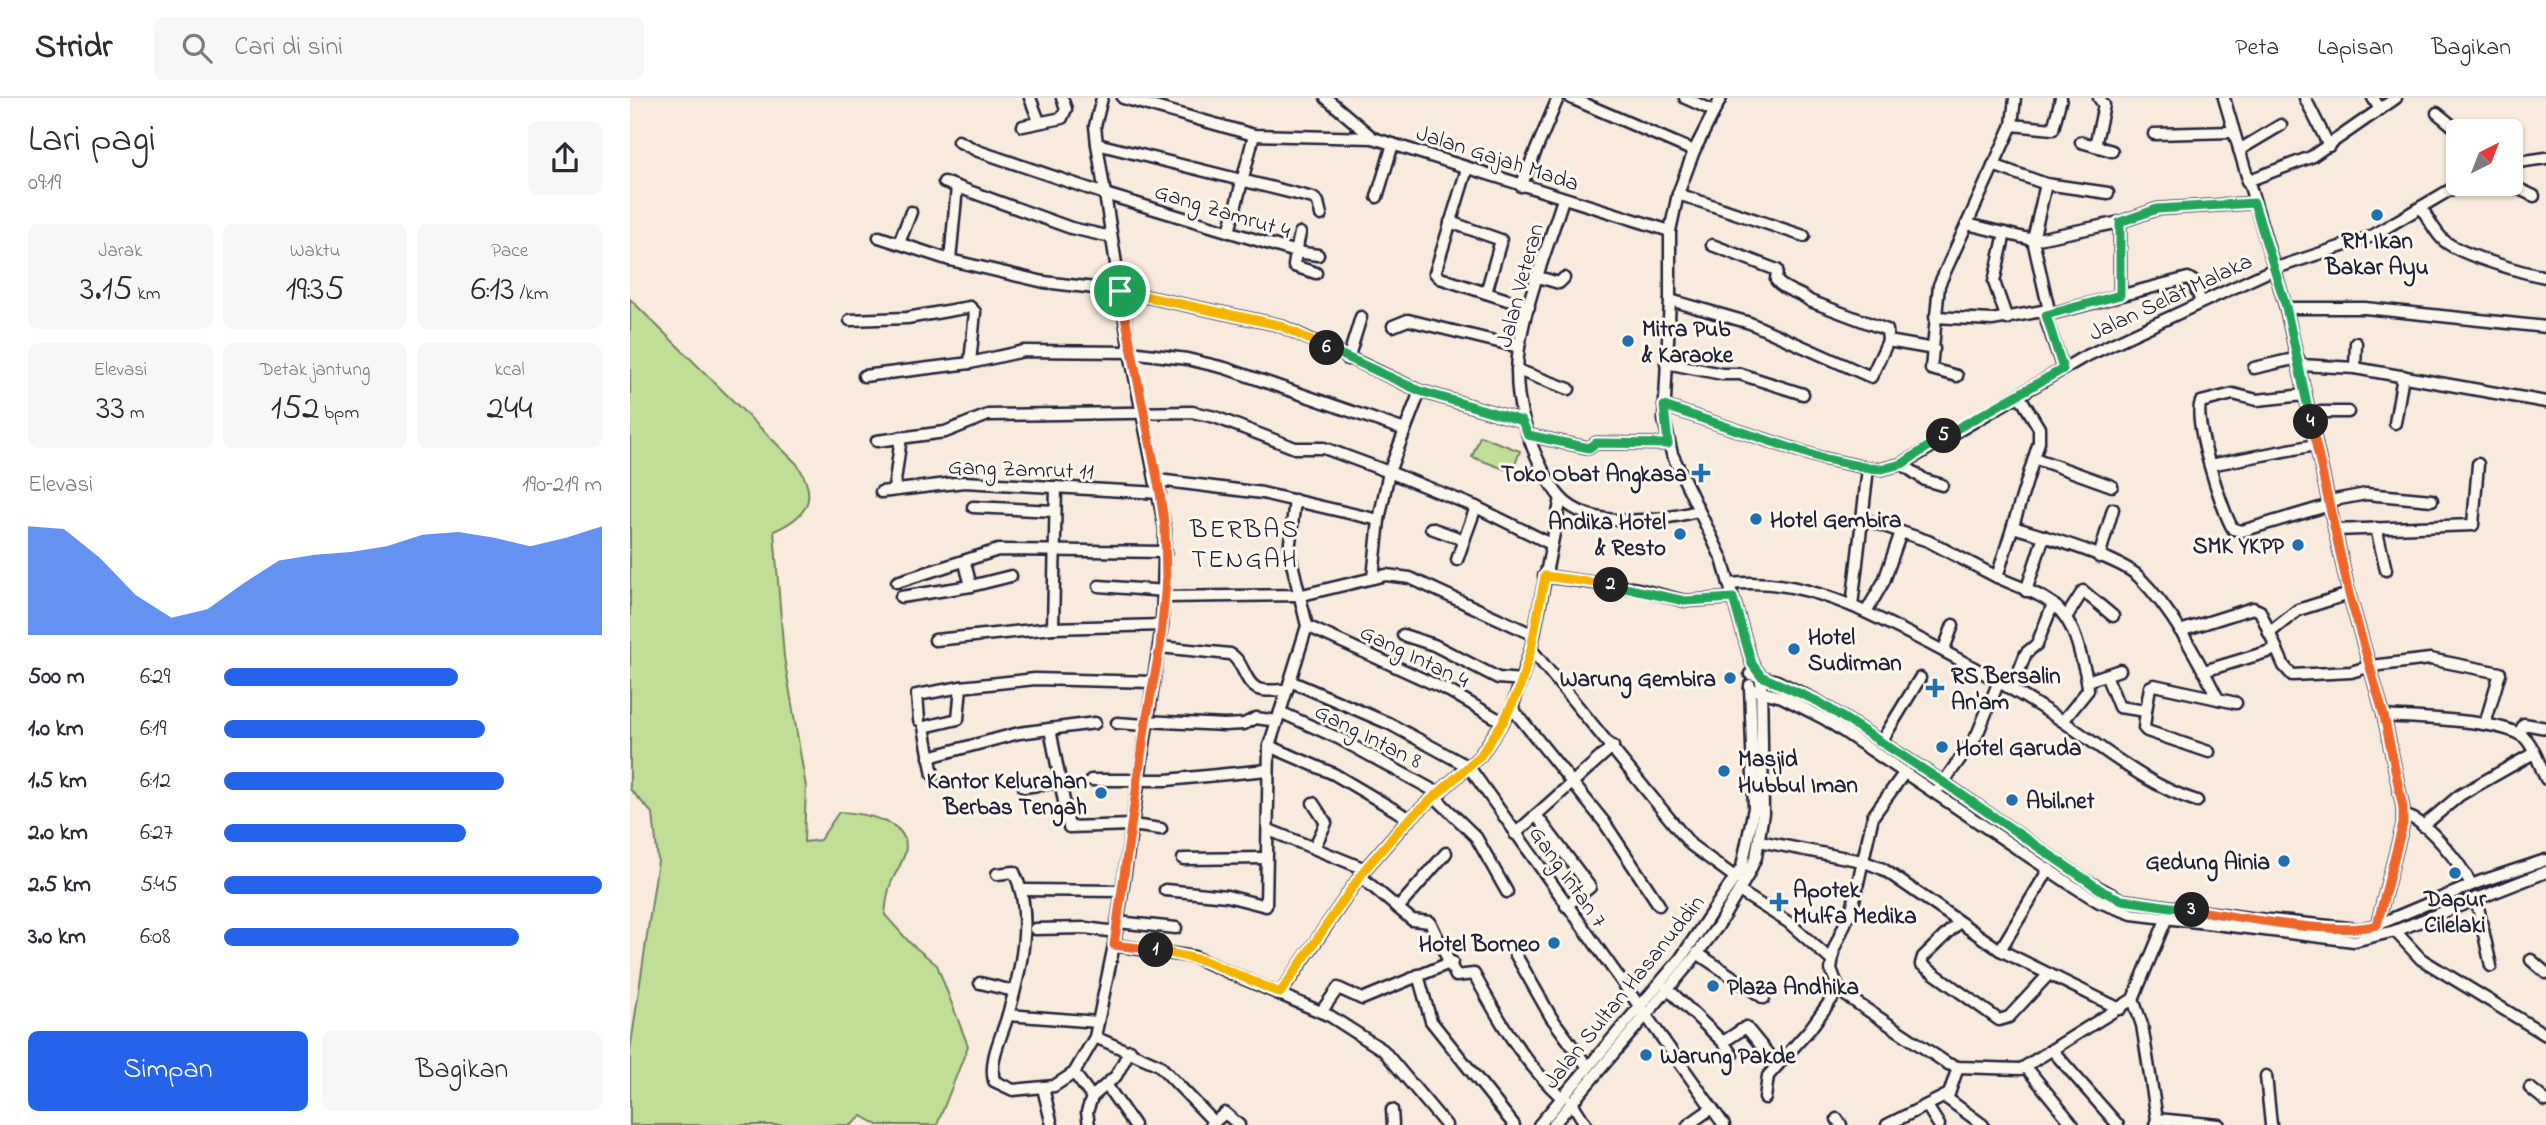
<!DOCTYPE html>
<html lang="id">
<head>
<meta charset="utf-8">
<style>
  body { margin:0; font-family:"Indie Flower",sans-serif; background:#f7f7f7; color:#2b2b33; height:100vh; display:flex; flex-direction:column; font-size:26px; white-space:nowrap }
  * { box-sizing:border-box; margin:0 }
  p { font-size:23px; color:#7c7c81 }
  .icon { flex:none; width:38px; height:38px; fill:none; stroke:currentColor; stroke-width:2; stroke-linecap:round; stroke-linejoin:round }
  .map { position:relative; flex:1; overflow:hidden }
  .panel { display:flex; flex-direction:column; background:#fff; width:630px }
  .panel>* { flex:none }
  .needle { width:46px; rotate:42deg }
  .buttons { position:absolute; left:1816px; top:21px; display:grid; gap:14px }
  .buttons a { display:grid; place-items:center; width:77px; height:77px; border-radius:10px; background:#fff; box-shadow:0 2px 5px #0004; font-size:35px }
  .pin { position:absolute; display:grid; place-items:center; width:60px; height:60px; color:#fff; margin:-30px; border:4px solid #fff; border-radius:50%; box-shadow:0 2px 7px #0007 }
  .km { position:absolute; width:35px; height:35px; margin:-18px; border-radius:50%; background:#222; color:#fff; font-size:19px; line-height:35px; text-align:center }
  .round { display:grid; place-items:center; flex:none; width:74px; height:74px; border-radius:10px; background:#f7f7f7 }
  .summary { display:flex; align-items:center; justify-content:space-between; height:119px; padding:0 28px }
  h1 { font-size:38px; font-weight:600; line-height:52px }
  .stats { display:grid; grid-template-columns:repeat(3,1fr); gap:10px; height:119px; padding:7px 28px }
  .stats div { display:grid; align-content:center; border-radius:10px; background:#f7f7f7; text-align:center }
  .stats b { font-size:35px; font-weight:600 }
  .stats small { font-size:19px; font-weight:400 }
  .stats p { font-size:19px }
  .chart { height:196px; padding:14px 28px }
  .chart p { display:flex; justify-content:space-between }
  .chart svg { width:100%; height:126px; margin-top:7px; fill:#2563eb; opacity:.7 }
  .button { display:flex; gap:14px; margin-top:auto; padding:14px 28px }
  .button a { flex:1; height:80px; border-radius:10px; background:#2563eb; color:#fff; font-size:28px; font-weight:600; line-height:80px; text-align:center }
  .button a+a { background:#f7f7f7; color:#2b2b33 }
  ul { padding:0 28px; list-style:none; font-size:23px }
  li { display:grid; grid-template-columns:112px 84px 1fr; align-items:center; height:52px }
  li i { height:18px; border-radius:9px; background:#2563eb }
  header { display:flex; align-items:center; gap:42px; box-sizing:border-box; height:98px; padding:0 35px; background:#fff; border-bottom:2px solid #e1e1e2 }
  header strong { font-size:33px }
  nav { display:flex; gap:38px; margin-inline-start:auto; font-size:24px }
  .search { width:490px; height:63px; background:#f7f7f7; display:flex; align-items:center; gap:18px; box-sizing:border-box; padding:0 24px; border-radius:10px; color:#7c7c81; font-size:26px }
  main { display:flex; flex:1; min-height:0 }
  .map>svg:first-child { display:block }
</style>
</head>
<body>
<header>
<strong>Stridr</strong>
<div class="search"><svg class="icon" aria-label="search" viewBox="0 0 24 24"><circle cx="10" cy="10" r="6"/><path d="M15 15l6 6"/></svg>Cari di sini</div>
<nav><a>Peta</a><a>Lapisan</a><a>Bagikan</a></nav>
</header>
<main>
<section class="panel">
<div class="summary"><div><h1>Lari pagi</h1><p>09:19</p></div><a class="round"><svg class="icon" aria-label="share" viewBox="0 0 24 24"><path d="M12 15V3M7 8l5-5 5 5M5 13v7h14v-7"/></svg></a></div>
<div class="stats">
<div><p>Jarak</p><b>3.15<small> km</small></b></div>
<div><p>Waktu</p><b>19:35</b></div>
<div><p>Pace</p><b>6:13<small> /km</small></b></div>
</div>
<div class="stats">
<div><p>Elevasi</p><b>33<small> m</small></b></div>
<div><p>Detak jantung</p><b>152<small> bpm</small></b></div>
<div><p>kcal</p><b>244</b></div>
</div>
<div class="chart"><p><span>Elevasi</span>190–219 m</p>
<svg viewBox="0 0 160 44" preserveAspectRatio="none"><path d="M0 44V6L10 7L20 17L30 30L40 38L50 35L60 26L70 18L80 16L90 15L100 13L110 9L120 8L130 10L140 13L150 10L160 6V44z"/></svg>
</div>
<ul>
<li><b>500 m</b>6:29<i style="width:62%"></i></li>
<li><b>1.0 km</b>6:19<i style="width:69%"></i></li>
<li><b>1.5 km</b>6:12<i style="width:74%"></i></li>
<li><b>2.0 km</b>6:27<i style="width:64%"></i></li>
<li><b>2.5 km</b>5:45<i style="width:100%"></i></li>
<li><b>3.0 km</b>6:08<i style="width:78%"></i></li>
</ul>
<div class="button"><a>Simpan</a><a>Bagikan</a></div>
</section>
<div class="map">
<svg width="1916" height="1027" viewBox="0 0 1916 1027">
  <rect width="100%" height="100%" fill="#f8eadc"/>
  <filter id="ink" filterUnits="userSpaceOnUse"><feTurbulence type="fractalNoise" baseFrequency=".0143" numOctaves="2"/><feDisplacementMap in="SourceGraphic" scale="14" xChannelSelector="R" yChannelSelector="G"/><feConvolveMatrix kernelMatrix="1 2 1 2 8 2 1 2 1" color-interpolation-filters="sRGB"/></filter>
  <g filter="url(#ink)">
    <g fill="#c1de96" stroke="#728068" stroke-width="2">
      <path d="M0 201 167 366C189 400 178 418 144 433L154 559 176 689 174 744 190 742 209 714C231 715 283 722 275 755 272 766 265 775 261 785 257 795 256 806 255 817L280 845 307 867 338 948 307 1027H248L232 1018 221 1027H0V953L28 763 23 716 0 691Z"/>
      <path d="M850 338 890 353 882 374 842 359Z"/>
    </g>
    <g fill="none" stroke-linecap="round" stroke-linejoin="round">
      <g stroke="#22223b" stroke-width="15">
        <g id="minor">
          <path d="M400 0 409 23"/>
          <path d="M493 0 624 37 743 40"/>
          <path d="M696 0 743 40 1040 133"/>
          <path d="M941 0 1064 53"/>
          <path d="M1055 0 1084 13"/>
          <path d="M1594 0 1656 210 1719 496 1754 618 1773 710V726L1747 827"/>
          <path d="M1675 0 1699 48"/>
          <path d="M1743 0 1750 11"/>
          <path d="M1807 15 1829 33"/>
          <path d="M1382 27 1385 0"/>
          <path d="M393 28 432 20 436 11 432 0"/>
          <path d="M1524 36 1603 34"/>
          <path d="M328 43 348 53 475 96 666 154 664 168 686 175"/>
          <path d="M1451 44 1465 48 1474 7 1469 0"/>
          <path d="M467 46 683 100 688 104 691 117"/>
          <path d="M1465 48 1482 53"/>
          <path d="M1609 52 1651 27"/>
          <path d="M1881 65 1916 60"/>
          <path d="M1363 67 1416 86 1478 95"/>
          <path d="M837 71 805 175 810 180 899 209"/>
          <path d="M1617 83 1681 59 1766 0"/>
          <path d="M314 84 441 130 481 139"/>
          <path d="M1416 86 1403 142 1418 208 1417 224 1433 271"/>
          <path d="M1878 86 1904 98"/>
          <path d="M891 88 928 0"/>
          <path d="M1048 96 1174 138"/>
          <path d="M747 99 763 46"/>
          <path d="M933 101C918 149 897 199 889 249 884 285 889 314 902 348 909 365 918 385 930 399 961 433 1029 423 1068 413"/>
          <path d="M1791 109C1799 121 1806 137 1817 145 1836 158 1893 175 1916 179"/>
          <path d="M820 124 871 142 856 195"/>
          <path d="M1337 126 1403 142 1490 124 1527 111 1624 105"/>
          <path d="M599 134 624 37"/>
          <path d="M670 135 666 154 688 157"/>
          <path d="M1375 135 1364 184 1377 221"/>
          <path d="M249 139 320 162 414 184 490 193 649 227 790 293 892 323"/>
          <path d="M269 145 281 114"/>
          <path d="M1082 147 1147 172 1146 182C1154 193 1170 194 1180 203L1257 232 1258 243"/>
          <path d="M320 162 327 89"/>
          <path d="M908 179 929 185 934 180"/>
          <path d="M1490 197V124"/>
          <path d="M1040 202 1120 225 1241 279 1258 243 1304 251"/>
          <path d="M1656 210H1735L1916 229"/>
          <path d="M1416 217 1558 180 1563 183 1571 204"/>
          <path d="M1305 219 1362 222 1418 212"/>
          <path d="M220 222 277 220 340 209 345 214 340 265"/>
          <path d="M763 228 778 222 889 249"/>
          <path d="M718 261 731 219"/>
          <path d="M1036 265 1092 276H1110L1173 296"/>
          <path d="M1670 267 1725 270 1916 304"/>
          <path d="M1624 270 1668 260"/>
          <path d="M1725 270 1726 245"/>
          <path d="M887 272 939 291"/>
          <path d="M234 278 340 265 394 253 500 254 557 261 595 270 775 332"/>
          <path d="M1327 278 1301 271 1309 187 1382 27 1423 31 1431 0"/>
          <path d="M1675 297 1627 302 1603 296 1571 304C1562 319 1592 414 1603 431L1612 433 1700 407"/>
          <path d="M1034 308 1191 360 1238 370 1252 371 1272 366 1452 260 1646 170 1740 139 1830 86"/>
          <path d="M1679 314H1718"/>
          <path d="M1765 325 1773 278"/>
          <path d="M898 337 959 350 966 345 1038 346"/>
          <path d="M247 343 315 334 358 317 562 314 585 319 665 350H694L759 374 846 409 921 446"/>
          <path d="M1404 360 1482 388"/>
          <path d="M1272 366 1295 382 1312 387"/>
          <path d="M1580 367 1685 347"/>
          <path d="M1238 370 1222 508C1291 540 1356 574 1420 615 1468 645 1512 686 1567 703"/>
          <path d="M528 382 632 395 749 422"/>
          <path d="M264 391 271 339"/>
          <path d="M251 394 334 384 530 395"/>
          <path d="M665 402 659 453 677 528 660 583 760 626 839 669 1094 1027"/>
          <path d="M1699 403 1736 396 1802 402"/>
          <path d="M343 409 425 413"/>
          <path d="M1233 421 1298 443 1367 479 1409 344V330L1389 297"/>
          <path d="M1383 429C1412 438 1489 459 1509 479 1542 512 1567 559 1588 601L1606 605"/>
          <path d="M801 430 834 442 846 409"/>
          <path d="M1746 430 1756 472"/>
          <path d="M1705 432 1843 427 1848 366"/>
          <path d="M1469 459 1483 411"/>
          <path d="M827 462 834 442"/>
          <path d="M335 465 341 488 381 478"/>
          <path d="M914 478 1008 491 1055 503 1103 500"/>
          <path d="M1367 479C1413 500 1437 501 1450 555 1453 567 1458 579 1458 592L1433 623"/>
          <path d="M743 480 749 422 759 374 790 293"/>
          <path d="M267 484 368 452 536 454"/>
          <path d="M1099 486C1144 482 1180 491 1222 508"/>
          <path d="M469 488 535 493"/>
          <path d="M1396 493 1414 438"/>
          <path d="M271 499 341 488"/>
          <path d="M535 499 672 497 756 477 780 480 904 537"/>
          <path d="M1236 514 1254 483 1271 434"/>
          <path d="M1437 518 1453 493 1483 518"/>
          <path d="M677 528 819 593 873 624"/>
          <path d="M423 530 426 389"/>
          <path d="M1550 533 1623 510 1630 513 1654 568 1662 577 1721 574 1741 568 1800 561 1870 575 1855 626"/>
          <path d="M1639 535 1668 512 1719 496"/>
          <path d="M773 537 804 547 868 580 892 582"/>
          <path d="M305 542 423 530 532 527"/>
          <path d="M530 549 600 556C614 563 614 585 628 591 636 594 649 592 657 592"/>
          <path d="M901 551 1061 747 1106 780"/>
          <path d="M1314 551 1323 527"/>
          <path d="M1574 573 1647 551"/>
          <path d="M1120 576 1147 583 1189 604 1313 684 1453 781 1492 802 1619 820 1729 831 1747 827 1849 784 1916 762"/>
          <path d="M1476 577 1489 609 1516 613 1514 630 1517 633 1579 654"/>
          <path d="M1457 583 1490 572"/>
          <path d="M1120 591 1152 599 1195 621 1440 786 1469 804 1502 816 1724 843 1765 833 1916 774"/>
          <path d="M1382 591 1396 555 1407 546 1423 506"/>
          <path d="M882 610 974 724 1029 807"/>
          <path d="M1516 613 1520 589 1524 587 1588 601"/>
          <path d="M650 614 710 641 810 696"/>
          <path d="M1754 618C1782 620 1880 621 1897 642 1906 653 1910 669 1916 681"/>
          <path d="M289 622 287 597 331 589"/>
          <path d="M516 623 594 627 614 626 626 620 647 623"/>
          <path d="M487 625 515 627"/>
          <path d="M420 631 439 729 502 727 531 731"/>
          <path d="M1889 636 1894 626 1916 630"/>
          <path d="M1251 644 1290 580"/>
          <path d="M639 648 704 676 780 721"/>
          <path d="M299 659 389 635 465 625"/>
          <path d="M1275 674 1243 718 1223 807 1204 851 1201 872 1209 891 1215 897 1318 966 1328 969 1391 971 1503 901 1538 817"/>
          <path d="M303 677 294 629 328 621 331 589 405 581 523 584"/>
          <path d="M461 682H537L637 672"/>
          <path d="M394 689 429 684"/>
          <path d="M1310 689 1347 637 1369 583"/>
          <path d="M806 700 846 739 877 794"/>
          <path d="M683 705 696 725 685 748"/>
          <path d="M906 717 960 789 936 808"/>
          <path d="M1774 718C1795 719 1833 769 1841 787"/>
          <path d="M1793 728 1830 697 1904 655"/>
          <path d="M639 732 735 771"/>
          <path d="M885 736 983 648"/>
          <path d="M1129 743 1232 763 1253 771 1370 852 1490 911"/>
          <path d="M553 761 636 760"/>
          <path d="M367 776 384 774C405 816 390 877 377 920 371 940 359 962 364 983L383 992 424 988 444 975 465 939 484 847 532 527 535 431 500 254 467 46 465 28 472 0"/>
          <path d="M730 778 782 822 800 824 826 878 844 876C869 922 892 963 931 999"/>
          <path d="M393 792 491 793"/>
          <path d="M535 792 597 798 636 808 639 648 660 583"/>
          <path d="M1109 793 1158 824 1201 862"/>
          <path d="M1846 800 1861 868"/>
          <path d="M768 810 816 755"/>
          <path d="M487 824 546 830"/>
          <path d="M1328 825 1293 859 1291 866 1369 922 1379 919 1419 876"/>
          <path d="M405 831 455 830 486 834"/>
          <path d="M1765 833 1791 861 1916 937"/>
          <path d="M484 847 564 859 700 918 753 952 816 1027"/>
          <path d="M883 852 921 919 957 968"/>
          <path d="M1370 852 1419 771"/>
          <path d="M1067 855 1134 900"/>
          <path d="M1901 862 1916 875"/>
          <path d="M788 877 801 923 884 1027"/>
          <path d="M350 885 384 893"/>
          <path d="M1037 890 1093 944 1116 929 1147 967"/>
          <path d="M650 896 735 771 775 725 850 658 882 610 901 551 931 400"/>
          <path d="M1503 901 1512 927 1527 1021"/>
          <path d="M691 914 708 890 732 901 822 864"/>
          <path d="M378 917 468 924"/>
          <path d="M465 939 529 967 584 1024"/>
          <path d="M1093 944 1102 957"/>
          <path d="M1423 953 1488 1027"/>
          <path d="M1396 969 1443 1027"/>
          <path d="M444 975 462 999 457 1014 459 1027"/>
          <path d="M1636 978 1641 1027"/>
          <path d="M477 988 504 1027"/>
          <path d="M413 990 422 1027"/>
          <path d="M1900 990 1916 1003"/>
          <path d="M462 999 486 978 500 952"/>
          <path d="M1315 999 1353 1027"/>
          <path d="M1135 1000 1138 978 1180 931 1209 891"/>
          <path d="M941 1003 956 1027"/>
          <path d="M1297 1008 1309 1027"/>
          <path d="M762 1012 763 1027"/>
          <path d="M1207 1021 1211 1027"/>
          <path d="M581 1027 595 1015 609 1027"/>
          <path d="M909 1027 1051 860 1112 769 1124 710 1120 587"/>
          <path d="M923 1027 1060 865 1088 828 1118 777 1126 759 1133 715 1131 578 1122 566 1092 461 1042 356 1034 322 1040 202V133L1048 96 1064 53 1091 0"/>
          <path d="M1058 1027 1082 1010"/>
          <path d="M1257 1027 1319 996 1328 969"/>
          <path d="M1525 1027 1527 1021 1589 1027"/>
        </g>
      </g>
      <use href="#minor" stroke="#fbf7ec" stroke-width="10"/>
    </g>
  </g>
  <g fill="none" stroke-linecap="round" stroke-linejoin="round" filter="url(#ink)">
    <g stroke="#fff" stroke-width="14">
      <path id="split-1" d="M490 193 530 395 535 431 536 484 530 549 516 623 484 847 526 852"/>
    </g>
    <g stroke="#fff" stroke-width="14">
      <path id="split-2" d="M526 852 575 863 650 895 735 771 775 725 850 658 873 624 889 592 901 551 915 478 981 487"/>
    </g>
    <g stroke="#fff" stroke-width="14">
      <path id="split-3" d="M981 487 1055 503 1103 500 1122 566 1131 578 1189 604 1313 684 1474 794 1492 802 1562 812"/>
    </g>
    <g stroke="#fff" stroke-width="14">
      <path id="split-4" d="M1562 812C1608 818 1705 839 1747 827L1773 726V710L1754 618 1719 496 1681 324"/>
    </g>
    <g stroke="#fff" stroke-width="14">
      <path id="split-5" d="M1314 338 1433 271 1416 217 1490 197V124L1527 111 1624 105 1656 209 1681 324"/>
    </g>
    <g stroke="#fff" stroke-width="14">
      <path id="split-6" d="M697 250 790 293 892 323 898 337 959 350 966 345 1038 346 1034 308 1191 360 1238 370 1252 371 1272 366 1314 338"/>
    </g>
    <g stroke="#fff" stroke-width="14">
      <path id="split-7" d="M490 193 649 227 697 250"/>
    </g>
    <use href="#split-1" stroke="#f0652b" stroke-width="9"/>
    <use href="#split-2" stroke="#f5b400" stroke-width="9"/>
    <use href="#split-3" stroke="#22a559" stroke-width="9"/>
    <use href="#split-4" stroke="#f0652b" stroke-width="9"/>
    <use href="#split-5" stroke="#22a559" stroke-width="9"/>
    <use href="#split-6" stroke="#22a559" stroke-width="9"/>
    <use href="#split-7" stroke="#f5b400" stroke-width="9"/>
  </g>
  <g fill="#1f6fb2" stroke="#fbf7ec" stroke-width="2.5">
    <circle cx="1747" cy="117" r="7"/>
    <circle cx="998" cy="243" r="7"/>
    <path d="M1067.5 364.5h7v7h7v7h-7v7h-7v-7h-7v-7h7z"/>
    <circle cx="1126" cy="421" r="7"/>
    <circle cx="1050" cy="436" r="7"/>
    <circle cx="1668" cy="447" r="7"/>
    <circle cx="1164" cy="551" r="7"/>
    <circle cx="1100" cy="580" r="7"/>
    <path d="M1301.5 579.5h7v7h7v7h-7v7h-7v-7h-7v-7h7z"/>
    <circle cx="1312" cy="649" r="7"/>
    <circle cx="1094" cy="673" r="7"/>
    <circle cx="471" cy="695" r="7"/>
    <circle cx="1382" cy="702" r="7"/>
    <circle cx="1654" cy="763" r="7"/>
    <circle cx="1825" cy="775" r="7"/>
    <path d="M1145.5 793.5h7v7h7v7h-7v7h-7v-7h-7v-7h7z"/>
    <circle cx="924" cy="845" r="7"/>
    <circle cx="1083" cy="888" r="7"/>
    <circle cx="1016" cy="957" r="7"/>
  </g>
  <g text-anchor="middle" stroke-width="6" stroke-linejoin="round" paint-order="stroke">
    <g font-size="23" fill="#22223b" stroke="#fbf7ec">
      <text transform="translate(868 59) rotate(18)" y="8">Jalan Gajah Mada</text>
      <text transform="translate(593 112) rotate(17)" y="8">Gang Zamrut 4</text>
      <text transform="translate(889 187) rotate(-75)" y="8">Jalan Veteran</text>
      <text transform="translate(1540 198) rotate(-25)" y="8">Jalan Selat Malaka</text>
      <text transform="translate(391 370) rotate(2)" y="8">Gang Zamrut 11</text>
      <text transform="translate(785 557) rotate(26)" y="8">Gang Intan 4</text>
      <text transform="translate(739 637) rotate(27)" y="8">Gang Intan 8</text>
      <text transform="translate(939 778) rotate(55)" y="8">Gang Intan 7</text>
      <text transform="translate(993 893) rotate(-51)" y="8">Jalan Sultan Hasanuddin</text>
    </g>
    <g font-size="23" font-weight="bold" fill="#22223b" stroke="#fbf7ec" text-anchor="start">
      <text x="1747" y="150" text-anchor="middle">RM Ikan<tspan x="1747" dy="26">Bakar Ayu</tspan></text>
      <text x="1012" y="238">Mitra Pub<tspan x="1012" dy="26">&amp; Karaoke</tspan></text>
      <text x="1057" y="383" text-anchor="end">Toko Obat Angkasa</text>
      <text x="1140" y="429">Hotel Gembira</text>
      <text x="1036" y="431" text-anchor="end">Andika Hotel<tspan x="1036" dy="26">&amp; Resto</tspan></text>
      <text x="1654" y="455" text-anchor="end">SMK YKPP</text>
      <text x="1178" y="546">Hotel<tspan x="1178" dy="26">Sudirman</tspan></text>
      <text x="1321" y="585">RS Bersalin<tspan x="1321" dy="26">An'am</tspan></text>
      <text x="1086" y="588" text-anchor="end">Warung Gembira</text>
      <text x="1326" y="657">Hotel Garuda</text>
      <text x="1108" y="668">Masjid<tspan x="1108" dy="26">Hubbul Iman</tspan></text>
      <text x="457" y="690" text-anchor="end">Kantor Kelurahan<tspan x="457" dy="26">Berbas Tengah</tspan></text>
      <text x="1396" y="710">Abil.net</text>
      <text x="1640" y="771" text-anchor="end">Gedung Ainia</text>
      <text x="1163" y="799">Apotek<tspan x="1163" dy="26">Mulfa Medika</tspan></text>
      <text x="1825" y="808" text-anchor="middle">Dapur<tspan x="1825" dy="26">Cilelaki</tspan></text>
      <text x="910" y="853" text-anchor="end">Hotel Borneo</text>
      <text x="1097" y="896">Plaza Andhika</text>
      <text x="1030" y="965">Warung Pakde</text>
    </g>
    <g font-size="26" letter-spacing="2" fill="#22223b" stroke="#fbf7ec">
      <text x="615" y="439">BERBAS<tspan x="615" dy="30">TENGAH</tspan></text>
    </g>
  </g>
</svg>
<div class="buttons">
<a><svg class="needle" viewBox="-14 -14 28 28"><path d="M0-13l5 13h-10z" fill="#e53935"/><path d="M0 13l5-13h-10z" fill="#7c7c81"/></svg></a>
</div>
<div class="pin" style="left:490px;top:193px;background:#1e9e55"><svg class="icon" aria-label="arrive" viewBox="0 0 24 24"><path d="M6 21V4h12l-3 4 3 4H6"/></svg></div>
<b class="km" style="left:526px;top:852px">1</b>
<b class="km" style="left:981px;top:487px">2</b>
<b class="km" style="left:1562px;top:812px">3</b>
<b class="km" style="left:1681px;top:324px">4</b>
<b class="km" style="left:1314px;top:338px">5</b>
<b class="km" style="left:697px;top:250px">6</b>
</div>
</main>
</body>
</html>
